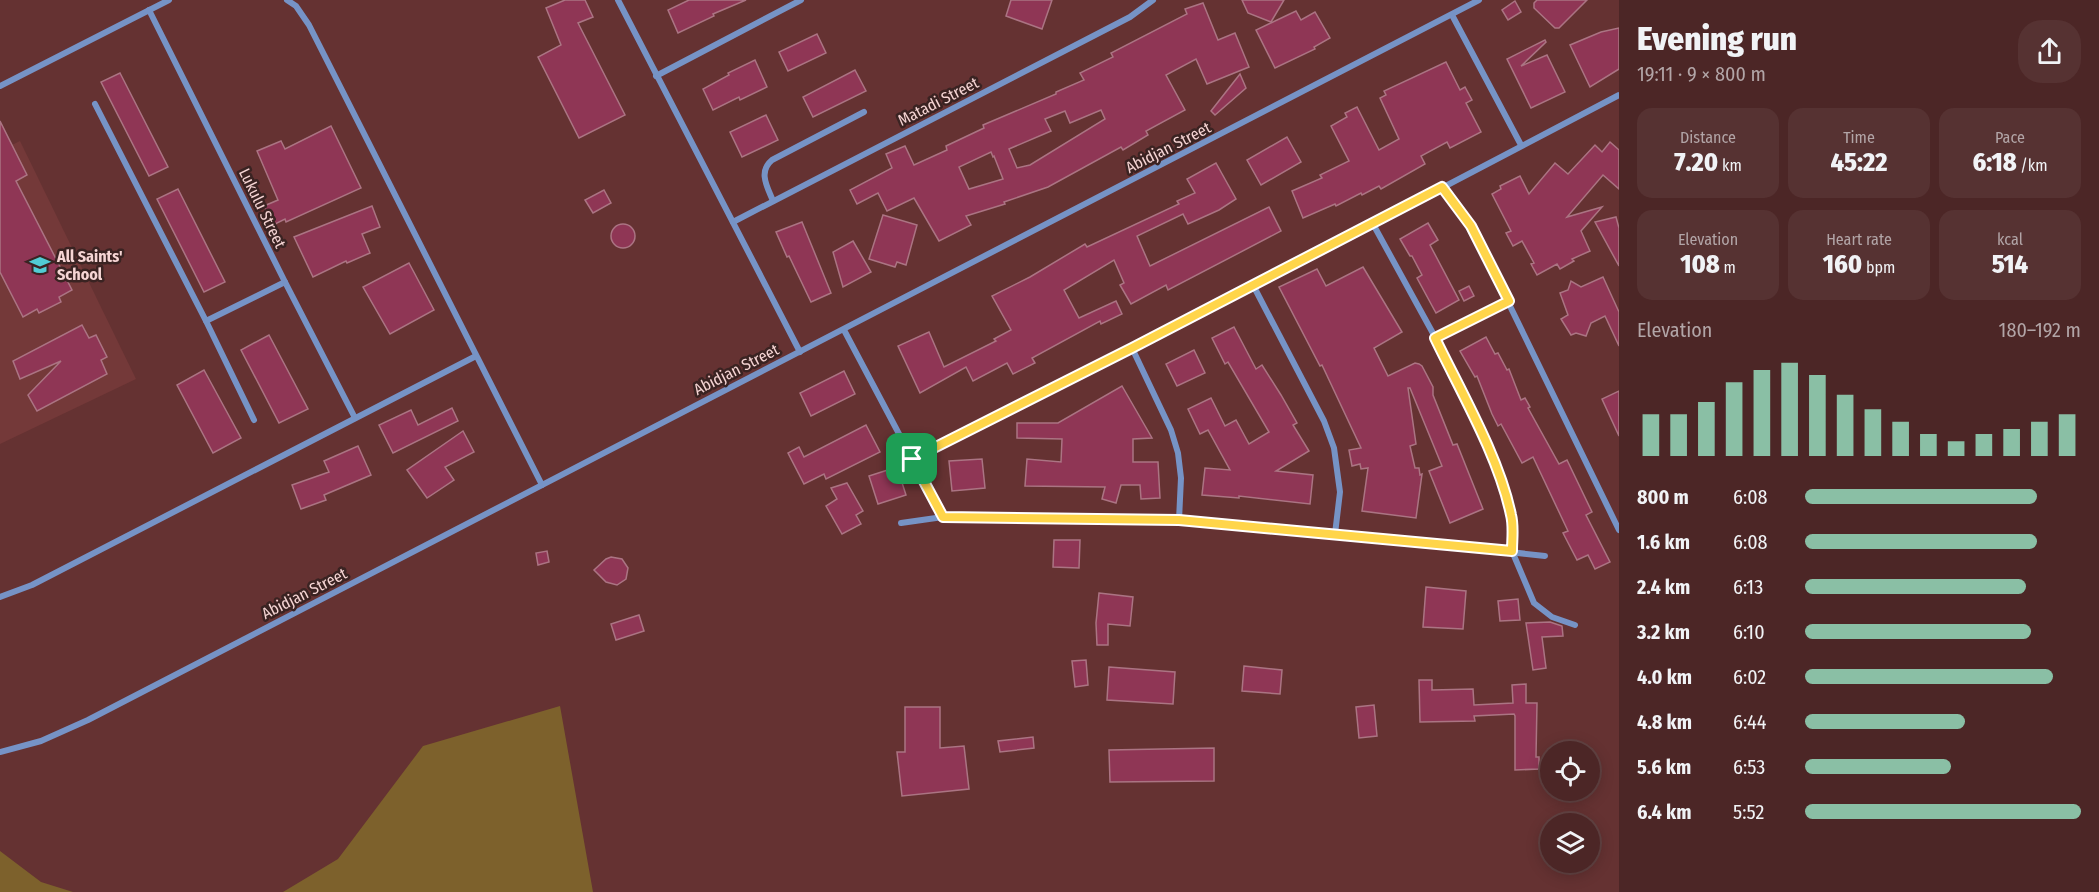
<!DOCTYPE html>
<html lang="en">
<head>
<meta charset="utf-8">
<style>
  body { margin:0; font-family:"Fira Sans Condensed",sans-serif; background:#563232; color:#f1f3f6; height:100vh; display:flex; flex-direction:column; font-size:22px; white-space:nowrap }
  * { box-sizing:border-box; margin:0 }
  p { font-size:20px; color:#b2a5a7 }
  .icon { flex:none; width:33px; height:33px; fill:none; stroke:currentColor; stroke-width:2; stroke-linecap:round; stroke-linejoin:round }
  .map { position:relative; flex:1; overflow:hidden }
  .side { display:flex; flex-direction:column; background:#4c2626; width:480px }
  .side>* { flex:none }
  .fabs { position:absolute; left:1540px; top:741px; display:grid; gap:12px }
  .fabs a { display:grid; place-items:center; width:60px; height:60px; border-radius:50%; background:#4c2626; box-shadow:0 3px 15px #0003,0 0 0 2px #634343; font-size:30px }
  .pin { position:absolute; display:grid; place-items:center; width:51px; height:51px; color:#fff; margin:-26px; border-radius:12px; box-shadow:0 3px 9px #0006 }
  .round { display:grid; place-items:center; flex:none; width:63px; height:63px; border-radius:24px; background:#563232 }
  .summary { display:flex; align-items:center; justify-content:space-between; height:102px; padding:0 18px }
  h1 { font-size:33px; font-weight:800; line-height:45px }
  .metrics { display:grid; grid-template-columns:repeat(3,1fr); gap:9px; height:102px; padding:6px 18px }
  .metrics div { display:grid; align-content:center; border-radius:15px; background:#563232; text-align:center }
  .metrics b { font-size:26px; font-weight:800 }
  .metrics small { font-size:16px; font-weight:400 }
  .metrics p { font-size:16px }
  .chart { height:168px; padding:12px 18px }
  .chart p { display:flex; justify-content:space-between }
  .chart svg { width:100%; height:108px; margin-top:6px; stroke:#8abfa5; stroke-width:6 }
  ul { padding:0 18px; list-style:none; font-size:20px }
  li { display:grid; grid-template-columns:96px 72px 1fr; align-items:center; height:45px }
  li i { height:15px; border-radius:8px; background:#8abfa5 }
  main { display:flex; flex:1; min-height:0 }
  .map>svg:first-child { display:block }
</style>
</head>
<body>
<main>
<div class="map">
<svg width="1619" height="892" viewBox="0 0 1619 892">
  <rect width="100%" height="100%" fill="#653232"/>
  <path fill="#743939" d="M20 141 136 379 0 444V151Z"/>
  <g fill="#7d612c">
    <path d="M560 706 593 892H283L338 859 423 746Z"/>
    <path d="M0 851 41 882 73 892H0Z"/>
  </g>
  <g fill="#8f3655" stroke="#ab7483" stroke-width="1.5" fill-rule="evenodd">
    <path d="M565 0H585L593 17 578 23 625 115 579 138 538 57 561 45 546 8Z"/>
    <path d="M689 0H746L713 14 714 16 678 33 668 10Z"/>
    <path d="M1011 0H1052L1042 29 1006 16Z"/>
    <path d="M1242 0H1284L1271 22 1248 13Z"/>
    <path d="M1537 0H1587L1559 28H1555L1534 8V3Z"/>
    <path d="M1515 1 1521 12 1508 20 1502 10Z"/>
    <path d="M1203 3 1218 40 1235 33 1249 67 1207 84 1196 59 1166 75 1185 110 1146 131 1148 135 1123 150 1121 147 1048 187 1004 202 1005 204 966 216 971 225 939 241 914 198 887 211 878 193 857 204 850 190 892 168 886 154 905 146 914 165 947 150 946 146 984 128 983 125 1056 94V92L1084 80 1080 73 1113 57 1111 53 1187 14 1185 9ZM1101 110 1105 119 1030 165 1017 168 1009 149 1051 131 1045 119 1065 111 1070 123ZM991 152 993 157 994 156 1003 179 969 189 959 167Z"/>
    <path d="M1296 11 1301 20 1315 12 1330 38 1314 47 1315 49 1275 68 1256 30Z"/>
    <path d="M1619 28V69L1590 87 1570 45 1601 32Z"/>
    <path d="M817 34 826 53 788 71 779 52Z"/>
    <path d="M1545 40 1546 42 1521 66 1547 55 1565 92 1531 108 1507 59Z"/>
    <path d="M755 60 767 87 740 100 739 97 713 110 703 89 729 75 728 73Z"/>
    <path d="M1446 62 1460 90 1465 87 1472 100 1466 103 1481 132 1450 148 1447 142 1421 156 1425 164 1381 189 1379 186 1362 195 1361 193 1336 206 1335 204 1303 218 1292 191 1322 178 1320 175 1349 161 1331 126 1347 117 1345 113 1357 107 1379 150 1399 139 1380 98 1386 95 1384 91Z"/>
    <path d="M855 70 866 91 813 117 803 97Z"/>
    <path d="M120 73 168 167 149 176 101 82Z"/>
    <path d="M1240 74 1246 88 1215 115 1211 111Z"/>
    <path d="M766 115 778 140 742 157 730 132Z"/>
    <path d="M0 121 27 175 16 181 72 290 59 297 61 302 39 313 37 309 23 317 0 272Z"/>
    <path d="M331 126 361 188 286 222 285 219 273 225 264 206 278 200 257 151 281 141 285 149Z"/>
    <path d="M1287 137 1301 162 1261 185 1247 160Z"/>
    <path d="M1610 142 1619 150V189L1603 175 1567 217 1602 207 1581 231 1590 251 1572 259 1574 261 1560 269 1557 264 1537 275 1531 264 1534 263 1522 241 1513 246 1506 233 1511 231 1492 194 1501 189 1500 186 1520 176 1529 194 1555 163 1568 174 1595 145 1602 152Z"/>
    <path d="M1216 163 1236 199 1219 210 1188 224 1183 214 1137 236 1150 266 1269 207 1281 231 1168 290 1166 285 1131 304 1120 285 1124 283 1114 260 1064 290 1079 318 1116 301 1122 314 1101 324 1100 321 1032 358 1035 363 1013 374 1007 363 973 381 966 367 920 393 898 346 929 332 944 367 996 341 994 339 1011 330 992 296 1030 277 1085 244 1087 247 1179 204 1177 201 1195 193 1187 179Z"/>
    <path d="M178 189 225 282 204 292 157 199Z"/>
    <path d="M604 190 611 203 593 213 585 200Z"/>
    <path d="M372 206 380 227 362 234 370 253 347 263 346 261 313 277 294 237Z"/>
    <path d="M883 215 917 225 906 265 897 262 895 267 869 259Z"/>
    <path d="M1616 217 1619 228V266L1595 222Z"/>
    <path d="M802 222 831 293 811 302 789 256 787 257 776 232Z"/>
    <path d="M1428 223 1438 240 1430 245 1459 300 1436 313 1417 278 1422 275 1412 256H1410L1400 239Z"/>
    <circle cx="623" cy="236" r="12"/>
    <path d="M853 241 871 272 843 287 833 252Z"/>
    <path d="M409 263 434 310 390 334 363 287Z"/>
    <path d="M1363 267 1402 332 1374 348 1388 376 1415 363 1419 364 1422 366 1433 387V395L1453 445 1457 444 1483 509 1450 523 1429 471 1442 466 1410 388H1408L1416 444 1410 446 1415 468H1419L1420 475 1422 474 1416 518 1362 511 1368 468 1361 469 1360 464 1352 466 1349 450 1361 448 1322 365 1320 366 1279 287 1317 269 1326 286Z"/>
    <path d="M1603 277 1619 312V346L1605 316 1591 323 1586 336 1576 333 1571 335 1561 319 1568 315 1560 293 1568 290 1571 281 1581 287Z"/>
    <path d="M1469 286 1474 296 1464 301 1459 291Z"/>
    <path d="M82 325 89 338 96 335 107 357 101 360 107 374 37 411 28 395 61 361 20 379 13 361Z"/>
    <path d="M1234 327 1256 369 1262 365 1281 395 1297 423 1293 425 1309 451 1276 471 1313 475 1310 504 1239 496V498L1202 495 1205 468 1230 470 1208 430 1200 434 1188 409 1211 398 1225 426 1236 420 1249 444 1269 432 1228 362 1225 364 1212 338Z"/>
    <path d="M269 335 308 409 279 423 241 350Z"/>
    <path d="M1486 337 1495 354 1498 353 1507 370 1509 369 1521 400 1525 398 1530 407 1528 408 1559 464 1567 460 1592 512 1586 515 1610 562 1595 569 1588 555 1577 560 1563 533 1568 531 1533 457 1522 463 1501 424 1498 426 1492 414 1477 376 1475 377 1460 351Z"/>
    <path d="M1194 350 1205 373 1177 386 1166 364Z"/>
    <path d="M204 370 241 438 213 453 177 385Z"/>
    <path d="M844 371 855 394 811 416 800 393Z"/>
    <path d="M1122 386 1152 438 1133 439V462H1158L1160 498 1141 499 1140 485H1121L1116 503 1102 499 1105 487 1025 486 1027 459 1061 462 1062 439 1017 438V423H1058Z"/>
    <path d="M1619 391V436L1602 399Z"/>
    <path d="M452 408 458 421 393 453 379 425 411 410 418 425Z"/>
    <path d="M866 425 880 452 826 479 824 474 804 484 788 453 799 447 804 457Z"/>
    <path d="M463 431 474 452 445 467 454 480 427 498 407 470Z"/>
    <path d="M358 446 371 475 324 495 326 500 301 509 292 485 329 472 324 461Z"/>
    <path d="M982 459 985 488 952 491 949 461Z"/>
    <path d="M897 467 906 495 878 504 869 476Z"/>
    <path d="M847 483 863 511 856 515 861 524 842 534 826 506 837 499 831 488Z"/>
    <path d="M1054 540H1080L1079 568 1053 567Z"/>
    <path d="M547 551 549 562 538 565 536 553Z"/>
    <path d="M611 557 622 559 628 568 626 579 617 585 606 582 594 570 606 559Z"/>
    <path d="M1426 587 1466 591 1463 629 1423 627Z"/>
    <path d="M1099 593 1133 597 1130 626 1108 624V645H1097L1096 623Z"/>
    <path d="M1518 599 1520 620 1500 621 1498 601Z"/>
    <path d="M639 615 644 631 616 640 611 624Z"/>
    <path d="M1550 622 1562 626 1563 636 1542 637 1546 668 1533 670 1526 623Z"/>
    <path d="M1086 660 1088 685 1075 687 1072 661Z"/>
    <path d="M1244 666 1282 670 1280 694 1242 691Z"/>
    <path d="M1109 667 1175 672 1173 704 1107 700Z"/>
    <path d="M1419 680H1432V690L1473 689 1474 705 1513 703 1512 685 1526 684V703H1537L1536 757H1539V769L1515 770V716L1514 714 1474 716 1475 721 1420 722Z"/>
    <path d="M1374 705 1377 736 1359 738 1356 707Z"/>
    <path d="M905 707H940V748L964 746 969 789 902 796 897 752H905Z"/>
    <path d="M1033 737 1034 748 1000 752 998 741Z"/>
    <path d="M1214 748V781L1110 782 1109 750Z"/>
  </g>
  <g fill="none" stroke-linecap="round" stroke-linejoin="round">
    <g stroke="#7693c6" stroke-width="6">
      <path d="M287 0 296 6 309 25 542 485"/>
      <path d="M618 0 800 352"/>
      <path d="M149 10 285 282 355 418"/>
      <path d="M1452 15 1521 145"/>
      <path d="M656 76 801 0"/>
      <path d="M0 86 169 0"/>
      <path d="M95 104 206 321 254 420"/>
      <path d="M1442 187 1471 226 1619 530"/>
      <path d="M773 201C767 186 758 172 772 160L864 112"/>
      <path d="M733 222 1130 17 1153 0"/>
      <path d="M1373 224 1435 337 1493 458 1504 487 1512 517V551L1534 603 1552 617 1575 625"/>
      <path d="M1253 285 1324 421 1334 448 1340 492 1335 534"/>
      <path d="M206 321 285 282"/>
      <path d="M844 330 943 517"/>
      <path d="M1435 337 1509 301"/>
      <path d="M1132 348 1171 430 1178 453 1181 478 1179 520"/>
      <path d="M911 459 1373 224 1619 95"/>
      <path d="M901 523 943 517 1179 520 1375 537 1545 556"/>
      <path d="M0 597 32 585 476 356"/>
      <path d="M0 752 41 741 88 720 1479 0"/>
    </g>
  </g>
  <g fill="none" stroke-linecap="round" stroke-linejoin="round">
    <g stroke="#fff" stroke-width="12">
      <path id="route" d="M1442 187 1471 226 1509 301 1435 338C1461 392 1499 457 1511 515 1514 526 1512 540 1512 551L1179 520 943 517 912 459 1132 348Z"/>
    </g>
    <use href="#route" stroke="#ffd54a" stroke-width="8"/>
  </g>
  <defs>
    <g id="school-bare" transform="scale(1.62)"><path d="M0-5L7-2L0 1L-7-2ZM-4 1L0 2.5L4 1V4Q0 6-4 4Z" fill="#51ccd4" stroke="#3a2322" stroke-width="2.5" paint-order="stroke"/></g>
  </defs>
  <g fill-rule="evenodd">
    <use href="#school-bare" x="40" y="265"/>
  </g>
  <g text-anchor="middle" stroke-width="5" stroke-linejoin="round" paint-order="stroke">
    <g font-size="16" fill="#f6d5d4" stroke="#3a2322">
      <text transform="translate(938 101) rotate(-27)" y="6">Matadi Street</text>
      <text transform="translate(1168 147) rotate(-27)" y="6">Abidjan Street</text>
      <text transform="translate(263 208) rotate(64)" y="6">Lukulu Street</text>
      <text transform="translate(736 369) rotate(-27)" y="6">Abidjan Street</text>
      <text transform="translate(304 593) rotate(-27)" y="6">Abidjan Street</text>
    </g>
    <g font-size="16" font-weight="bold" fill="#f6d5d4" stroke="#3a2322" text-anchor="start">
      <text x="57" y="262">All Saints'<tspan x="57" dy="18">School</tspan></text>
    </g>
  </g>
</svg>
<div class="fabs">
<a><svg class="icon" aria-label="locate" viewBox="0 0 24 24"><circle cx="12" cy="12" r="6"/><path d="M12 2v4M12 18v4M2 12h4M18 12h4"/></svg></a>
<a><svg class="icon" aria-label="layers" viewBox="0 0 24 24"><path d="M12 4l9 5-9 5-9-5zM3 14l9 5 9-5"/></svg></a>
</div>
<div class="pin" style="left:912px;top:459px;background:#1e9e55"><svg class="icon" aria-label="arrive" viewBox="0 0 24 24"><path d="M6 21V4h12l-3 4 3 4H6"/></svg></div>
</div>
<section class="side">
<div class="summary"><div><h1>Evening run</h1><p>19:11 · 9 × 800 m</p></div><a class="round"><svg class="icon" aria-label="share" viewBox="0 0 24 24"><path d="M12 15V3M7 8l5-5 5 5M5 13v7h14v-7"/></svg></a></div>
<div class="metrics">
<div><p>Distance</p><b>7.20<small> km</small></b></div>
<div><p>Time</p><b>45:22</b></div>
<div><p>Pace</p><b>6:18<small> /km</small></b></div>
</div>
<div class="metrics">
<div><p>Elevation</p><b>108<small> m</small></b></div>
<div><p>Heart rate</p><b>160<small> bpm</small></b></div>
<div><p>kcal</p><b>514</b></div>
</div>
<div class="chart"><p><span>Elevation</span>180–192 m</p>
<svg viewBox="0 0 160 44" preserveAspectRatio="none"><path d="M5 44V27M15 44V27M25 44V22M35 44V14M45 44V9M55 44V6M65 44V11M75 44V19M85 44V25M95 44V30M105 44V35M115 44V38M125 44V35M135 44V33M145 44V30M155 44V27"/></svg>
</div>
<ul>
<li><b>800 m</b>6:08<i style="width:84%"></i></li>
<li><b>1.6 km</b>6:08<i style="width:84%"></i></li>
<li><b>2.4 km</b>6:13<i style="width:80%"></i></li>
<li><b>3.2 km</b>6:10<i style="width:82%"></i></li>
<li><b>4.0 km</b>6:02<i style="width:90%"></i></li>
<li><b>4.8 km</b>6:44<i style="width:58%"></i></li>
<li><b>5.6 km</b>6:53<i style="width:53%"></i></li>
<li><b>6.4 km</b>5:52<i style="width:100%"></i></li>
</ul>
</section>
</main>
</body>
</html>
